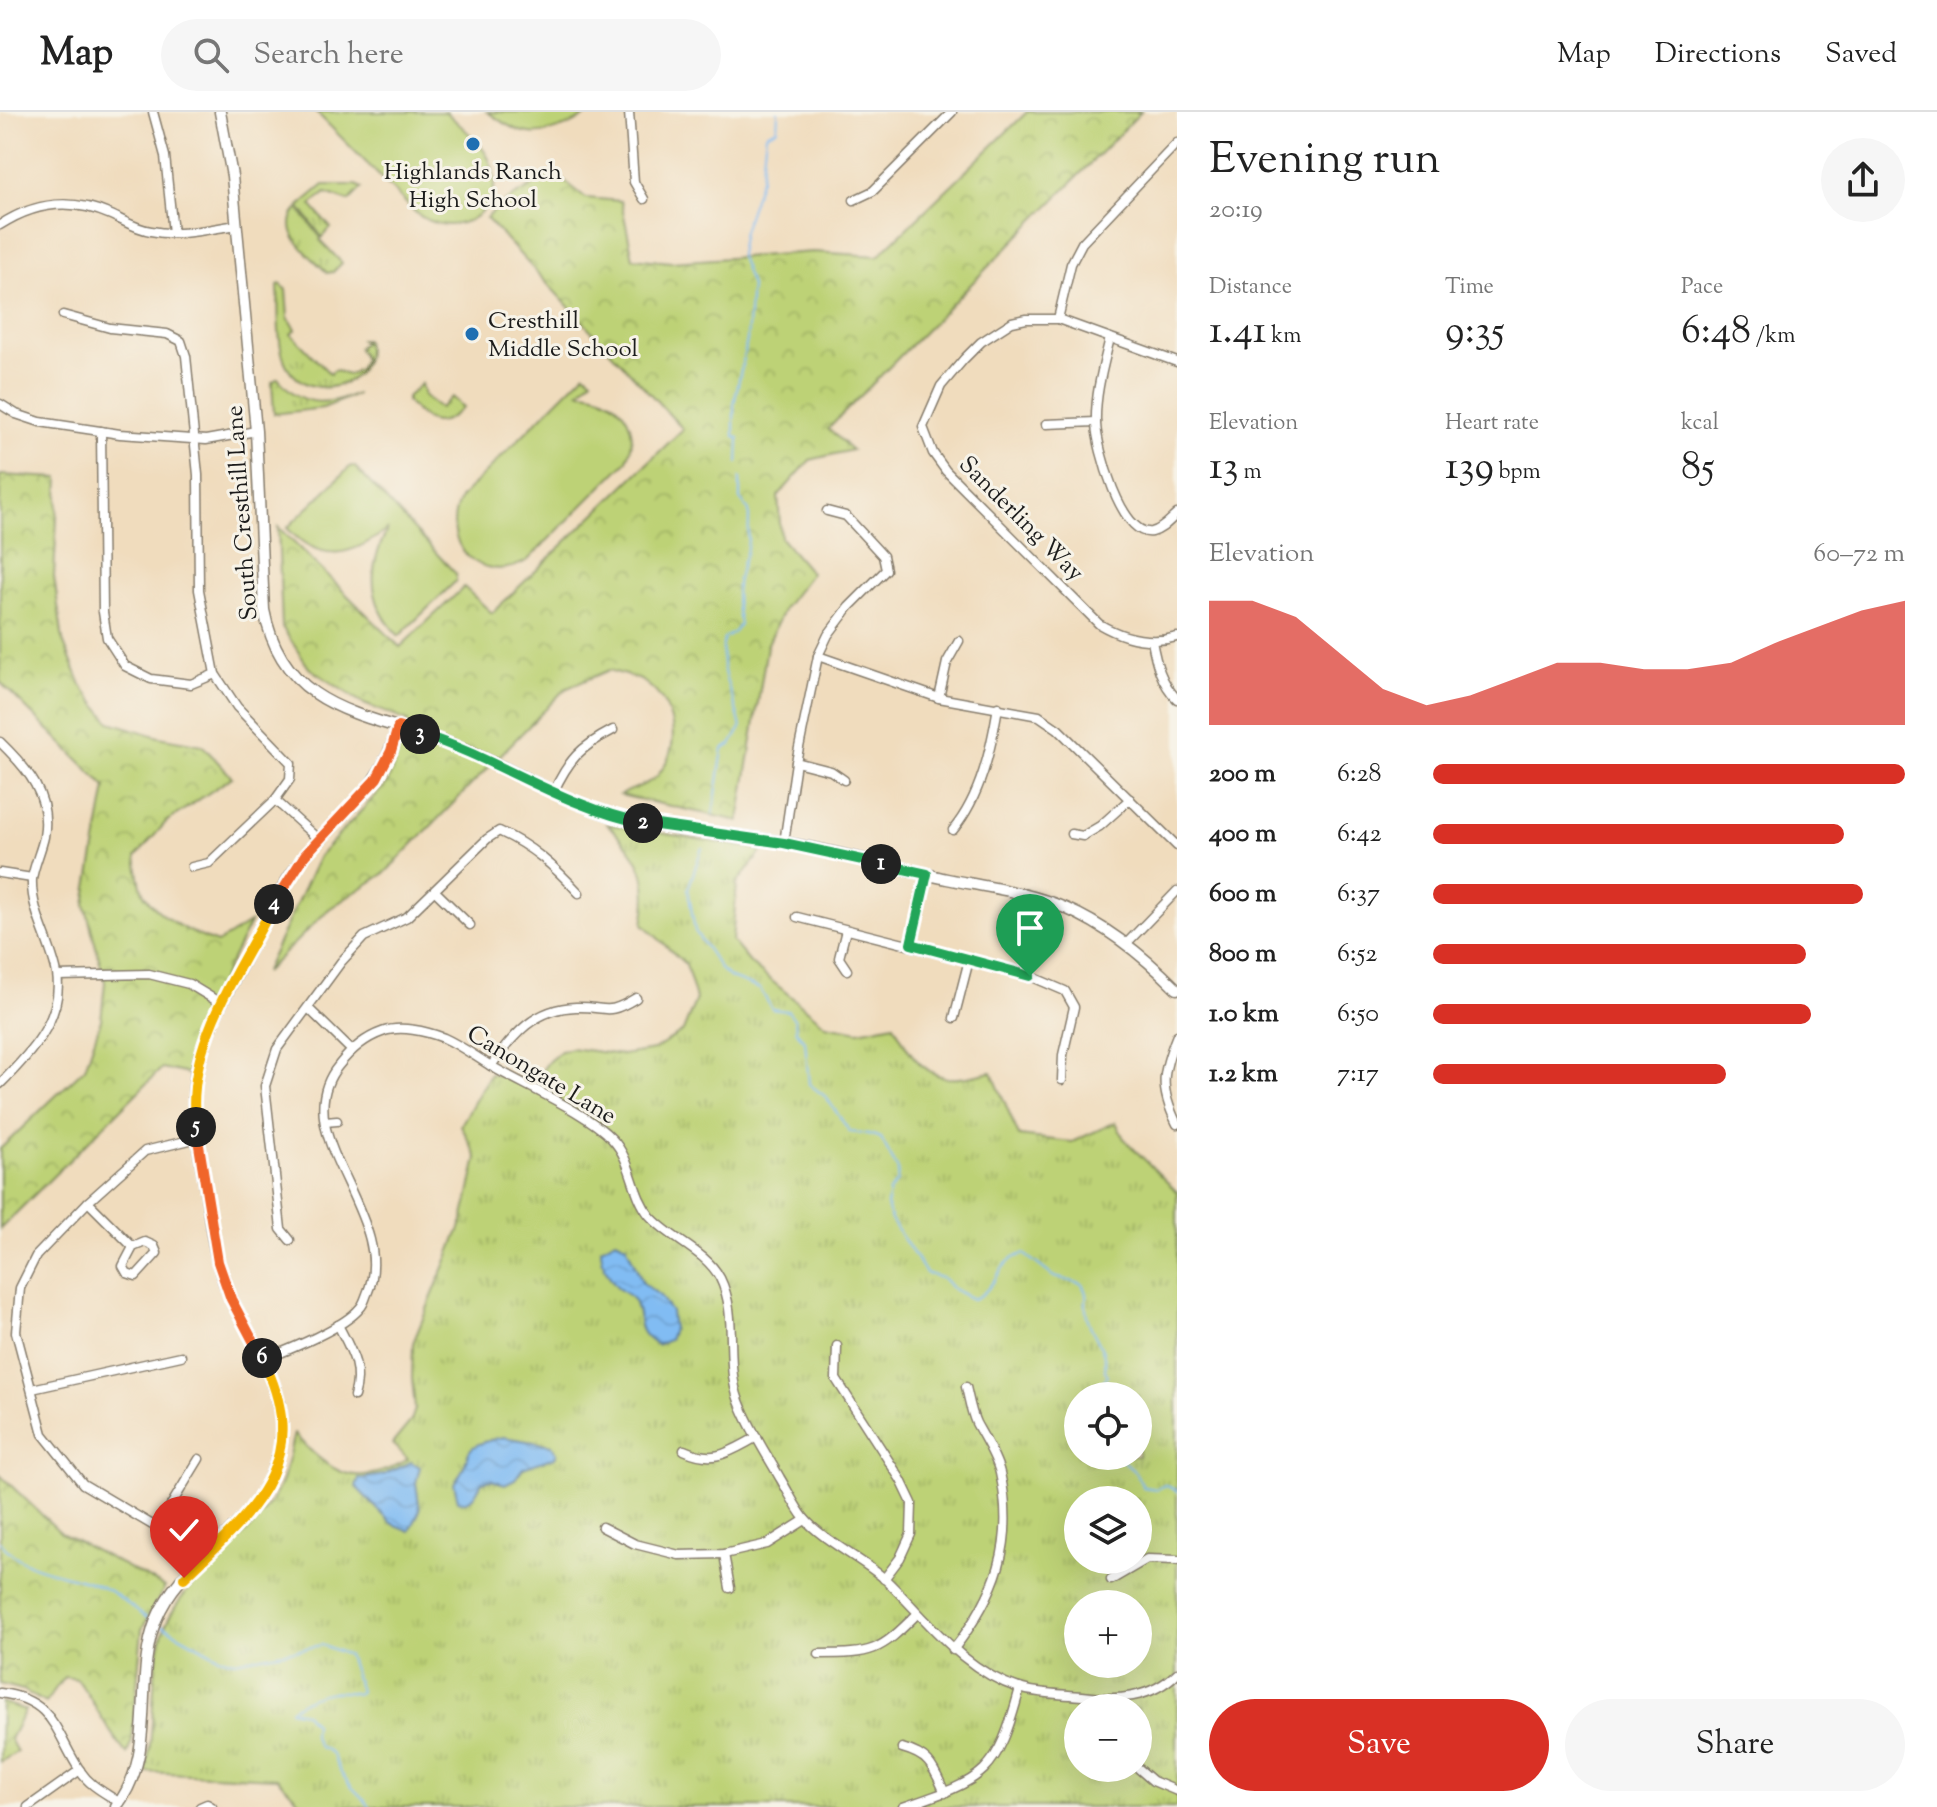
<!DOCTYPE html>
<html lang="en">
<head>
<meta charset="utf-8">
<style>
  body { margin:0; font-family:"Sorts Mill Goudy",serif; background:#f6f6f6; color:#222; height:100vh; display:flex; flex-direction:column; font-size:30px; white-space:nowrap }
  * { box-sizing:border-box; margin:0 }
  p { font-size:26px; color:#767676 }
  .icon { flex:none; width:44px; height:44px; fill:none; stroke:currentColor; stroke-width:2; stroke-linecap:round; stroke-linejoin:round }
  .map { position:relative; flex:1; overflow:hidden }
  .details { display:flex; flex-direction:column; background:#fff; width:760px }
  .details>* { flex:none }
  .controls { position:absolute; left:1064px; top:1270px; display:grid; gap:16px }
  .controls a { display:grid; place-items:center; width:88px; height:88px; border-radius:50%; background:#fff; box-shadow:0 8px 32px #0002; font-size:40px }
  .pin { position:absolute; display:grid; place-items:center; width:68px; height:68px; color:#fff; margin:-82px -34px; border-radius:50% 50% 50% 0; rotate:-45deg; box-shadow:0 0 8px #0007 }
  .pin .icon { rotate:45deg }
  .km { position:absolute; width:40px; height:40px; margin:-20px; border-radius:50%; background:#222; color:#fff; font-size:22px; line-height:40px; text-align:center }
  .round { display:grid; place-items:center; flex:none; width:84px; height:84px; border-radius:42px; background:#f6f6f6 }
  .head { display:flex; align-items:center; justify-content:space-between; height:136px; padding:0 32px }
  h1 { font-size:44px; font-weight:600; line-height:60px }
  .figures { display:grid; grid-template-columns:repeat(3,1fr); gap:12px; height:136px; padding:8px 32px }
  .figures div { display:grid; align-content:center }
  .figures b { font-size:40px; font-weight:600 }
  .figures small { font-size:22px; font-weight:400 }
  .figures p { font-size:22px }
  .chart { height:224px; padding:16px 32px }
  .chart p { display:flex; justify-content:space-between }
  .chart svg { width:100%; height:144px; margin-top:8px; fill:#d93025; opacity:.7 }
  .button { display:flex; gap:16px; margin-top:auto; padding:16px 32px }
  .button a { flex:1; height:92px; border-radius:48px; background:#d93025; color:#fff; font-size:32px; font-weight:600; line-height:92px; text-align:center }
  .button a+a { background:#f6f6f6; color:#222 }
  ul { padding:0 32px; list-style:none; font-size:26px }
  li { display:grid; grid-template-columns:128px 96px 1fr; align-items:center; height:60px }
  li i { height:20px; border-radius:10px; background:#d93025 }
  header { display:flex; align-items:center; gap:48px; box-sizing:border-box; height:112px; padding:0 40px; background:#fff; border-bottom:2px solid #e0e0e0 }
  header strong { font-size:38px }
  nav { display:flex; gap:44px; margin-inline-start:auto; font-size:28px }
  .search { width:560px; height:72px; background:#f6f6f6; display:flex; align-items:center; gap:20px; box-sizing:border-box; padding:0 28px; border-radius:44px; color:#767676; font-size:30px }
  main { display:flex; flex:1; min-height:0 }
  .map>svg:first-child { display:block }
</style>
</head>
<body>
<header>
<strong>Map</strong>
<div class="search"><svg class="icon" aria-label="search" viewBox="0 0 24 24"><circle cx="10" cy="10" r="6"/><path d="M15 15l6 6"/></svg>Search here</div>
<nav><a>Map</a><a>Directions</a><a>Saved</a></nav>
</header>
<main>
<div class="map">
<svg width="1177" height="1695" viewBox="0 0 1177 1695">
  <defs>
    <pattern id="grass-tufts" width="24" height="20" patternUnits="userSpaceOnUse" patternTransform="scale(2)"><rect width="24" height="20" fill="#bdd276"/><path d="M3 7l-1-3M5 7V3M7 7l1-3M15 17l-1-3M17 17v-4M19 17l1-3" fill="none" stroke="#a2b466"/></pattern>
    <pattern id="park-crowns" width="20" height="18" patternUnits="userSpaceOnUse" patternTransform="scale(2)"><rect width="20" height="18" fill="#bdd276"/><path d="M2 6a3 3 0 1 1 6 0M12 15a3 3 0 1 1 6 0" fill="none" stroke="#a2b466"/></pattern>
    <pattern id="water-waves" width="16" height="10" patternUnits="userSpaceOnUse" patternTransform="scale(2)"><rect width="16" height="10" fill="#81bcf3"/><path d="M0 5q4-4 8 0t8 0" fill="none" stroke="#6fa1d0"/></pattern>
  </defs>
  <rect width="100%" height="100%" fill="#f7f3e8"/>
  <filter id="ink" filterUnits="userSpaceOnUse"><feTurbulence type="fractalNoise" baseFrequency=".0125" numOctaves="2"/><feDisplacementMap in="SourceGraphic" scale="16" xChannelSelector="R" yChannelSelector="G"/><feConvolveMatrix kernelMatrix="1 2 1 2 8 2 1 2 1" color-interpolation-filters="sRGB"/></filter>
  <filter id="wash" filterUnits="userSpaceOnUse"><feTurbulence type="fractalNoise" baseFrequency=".006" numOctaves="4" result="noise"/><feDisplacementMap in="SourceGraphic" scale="32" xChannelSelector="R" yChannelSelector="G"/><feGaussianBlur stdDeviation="1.8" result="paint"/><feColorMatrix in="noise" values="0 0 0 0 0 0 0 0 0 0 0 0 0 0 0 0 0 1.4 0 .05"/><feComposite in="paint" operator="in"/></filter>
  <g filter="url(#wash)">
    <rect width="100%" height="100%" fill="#f0dcbd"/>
    <g fill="url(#grass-tufts)" stroke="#6c7749" stroke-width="2" fill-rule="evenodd">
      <path d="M324 73H356L362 76 349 89 326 81 311 93 331 116 322 125 299 94Z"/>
      <path d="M298 96 321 126 320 128 342 151 333 160 327 161C311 143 276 121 298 96Z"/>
      <path d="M281 172 286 178 288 205 295 218 291 222 330 262 335 258 348 263 358 258 364 247 358 236 364 230 361 228H366C376 275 309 293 287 254 276 235 279 195 278 173Z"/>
      <path d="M278 266C302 296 326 293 357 282L323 296 274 302 272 270Z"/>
      <path d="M421 272 424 284 440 296 452 285 463 295C438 320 428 311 407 290V285Z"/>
      <path d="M607 712 763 738 737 771 732 829 751 852 826 913 859 919 894 912C906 936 919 960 947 966 960 968 979 962 992 960L1019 1024 1072 1030 1116 1010 1124 1027 1177 1080V1695H305L277 1666 145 1660C158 1613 147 1545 170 1504 197 1454 255 1427 279 1375 287 1359 289 1339 294 1322 332 1362 355 1378 408 1347L392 1332 411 1309 415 1297 412 1266 413 1231 463 1109 477 1046 461 1013 490 962 534 969 549 949 561 939 571 936 622 943 654 938 683 919 696 887 686 853 643 812C652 764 641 746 607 712ZM1078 1284H1138V1344H1078ZM1078 1388H1138V1448H1078ZM1078 1492H1138V1552H1078ZM1078 1596H1138V1656H1078Z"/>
    </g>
    <g fill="url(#park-crowns)" stroke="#6c7749" stroke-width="2">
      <path d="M1027 0H1141L828 317 852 338 810 348 778 384 781 426 811 461 784 496 767 534 739 709 620 683C631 677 651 672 658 663 683 632 675 592 644 570 635 564 620 562 609 558L565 577 385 761 329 797 264 861 319 744 388 670 408 609 364 592 309 556 282 515 278 415 400 535 464 475 492 501 683 317 486 106 506 89 551 63 561 66 586 86 621 89 633 146 671 150 813 140 878 144Z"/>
      <path d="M0 363 59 366 54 465 63 529 81 573 110 610 159 625 202 633 232 665 166 710 136 745C138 756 139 773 144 782 160 807 190 821 217 831L250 811 219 873 206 892 210 896 193 938 188 962 162 956 0 1117V1037L85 956 101 908 105 870 85 792 106 675 0 570Z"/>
      <path d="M0 1363 61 1421 165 1475 142 1517 132 1629 127 1642C107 1620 95 1591 77 1567L64 1565 45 1591 23 1578 0 1572Z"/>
      <path d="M1 1590 25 1598 10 1627 17 1640 0 1650Z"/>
    </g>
    <g fill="#bdd276" stroke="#6c7749" stroke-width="2">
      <path d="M316 0H446C461 15 484 31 491 52 509 100 452 132 415 100Z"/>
      <path d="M487 0H591C575 13 541 27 520 19 508 15 498 7 487 0Z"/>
      <path d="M585 261 592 267 579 280C618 280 644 313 626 350L528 448C483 476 436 432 461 385Z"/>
      <path d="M351 354 355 355 456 462V469L399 524C368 492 367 455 388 417 352 444 322 453 287 416Z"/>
    </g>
    <g fill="url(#water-waves)" stroke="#4e6c88" stroke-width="2">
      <path d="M616 1128 626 1133 643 1171 660 1184 671 1200 673 1217 669 1228 657 1233C633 1219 643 1209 634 1189 631 1184 624 1181 619 1177 609 1166 601 1151 601 1136Z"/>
      <path d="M503 1325 552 1333 557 1341 555 1345 523 1356 515 1367 505 1372 491 1368 482 1370C476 1381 472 1392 458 1389L454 1371C479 1339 452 1337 503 1325Z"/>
      <path d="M411 1350 420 1355 416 1371 420 1398 410 1419 391 1411 356 1375 359 1367 383 1363Z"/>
    </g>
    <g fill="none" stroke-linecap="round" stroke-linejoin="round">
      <g stroke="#81bcf3" stroke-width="2">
        <path d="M738 351 739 326 734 324V292L747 228 751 174 739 142 743 119 761 66 766 22 777 17 778 0"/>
        <path d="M713 702 723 637 731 633 741 616C734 580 717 563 724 526L733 521 740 512C733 486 736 468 745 444 749 433 749 411 749 399L740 387V366"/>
        <path d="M702 736 688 777 695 819 721 858 731 866 760 877 772 897 788 899 795 908 796 919 805 929 809 972 826 985 850 1020 869 1022 881 1026 898 1058 897 1069 889 1080 887 1093 891 1108 926 1161 944 1167 953 1177 973 1187C997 1179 997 1147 1024 1142L1054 1165 1082 1172C1089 1186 1085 1184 1086 1197 1087 1220 1109 1236 1105 1259L1108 1263 1104 1268 1100 1284"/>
        <path d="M1117 1344 1135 1360 1143 1375 1157 1377 1165 1373 1177 1379"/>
        <path d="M0 1430C28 1465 72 1458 108 1478 122 1485 134 1499 149 1507"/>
        <path d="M161 1513 219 1545 235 1549 322 1533 348 1543 360 1579 357 1582C333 1576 309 1583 290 1598L305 1601 314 1612 313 1623 319 1635C336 1639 334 1651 343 1664 350 1676 362 1683 370 1695"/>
      </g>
    </g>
  </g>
  <g filter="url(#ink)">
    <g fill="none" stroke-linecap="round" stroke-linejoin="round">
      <g stroke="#867c6c" stroke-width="11">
        <g id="minor">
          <path d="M153 0 165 44 173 121"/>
          <path d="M629 0 634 70 644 87"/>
          <path d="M854 88 873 79 952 0"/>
          <path d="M0 113C35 90 73 86 111 103 124 109 137 117 151 119 179 125 209 117 237 113"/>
          <path d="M63 203 110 216 167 222 181 229 186 244 198 363 199 478 215 562 237 595 291 651 290 667 275 688 209 751 192 755"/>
          <path d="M1058 207 1071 152 1082 131 1177 31"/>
          <path d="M1110 226C1103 255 1095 282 1096 312 1097 335 1121 425 1152 420 1162 418 1170 408 1177 402"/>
          <path d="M1177 250 1058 207H1026L1012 210 981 230 964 247 941 274 923 315 933 341 946 359 1099 512C1123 526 1149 533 1177 525"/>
          <path d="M0 292 16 302 40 310 120 322 206 328 256 319"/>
          <path d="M1046 312 1096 310"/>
          <path d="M101 319 103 500 107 526 125 554 151 567 191 572 215 562"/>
          <path d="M1152 529C1156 551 1161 571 1177 587"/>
          <path d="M818 544 939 586 1039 604 1058 617 1177 734"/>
          <path d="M939 586 947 550 959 529"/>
          <path d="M0 630C28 657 51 684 44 725 41 739 34 753 32 767 31 787 39 808 46 826 50 838 55 850 57 862 64 907 29 943 0 972"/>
          <path d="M796 650 831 659 844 668"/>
          <path d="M553 681C569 647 580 635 613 618"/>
          <path d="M275 688 319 728"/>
          <path d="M953 718C981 684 991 637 998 595"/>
          <path d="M1071 722 1083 724 1100 714 1130 687"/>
          <path d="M784 731 796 650 818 544 828 523 849 495 886 458 883 444 846 404 827 399"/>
          <path d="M0 761 32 766"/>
          <path d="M435 779 470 813"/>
          <path d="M797 805 1030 864 1065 879 1074 895 1063 943 1062 968"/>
          <path d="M846 818 839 846 847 858"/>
          <path d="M911 832 927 762"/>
          <path d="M1126 832 1177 779"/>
          <path d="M58 864 149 862 189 872 222 892"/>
          <path d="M308 896 351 938"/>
          <path d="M954 906 969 848"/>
          <path d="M1177 923C1162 960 1159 976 1177 1012"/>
          <path d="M491 954C513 923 535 896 576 895 607 894 605 905 636 886"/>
          <path d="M325 1010 337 1009"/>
          <path d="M198 1026 145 1039 88 1090 36 1144 20 1176 16 1220 43 1322 83 1372 176 1427 201 1449"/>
          <path d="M88 1090 133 1135 123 1154 127 1161 136 1164 157 1141 154 1134 145 1130 133 1135"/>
          <path d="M290 1128 281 1117 265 974 277 937 341 850 364 825 407 805 487 727 499 719C532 734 554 754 579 781"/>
          <path d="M338 1213C351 1238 363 1256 354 1284"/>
          <path d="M837 1234 836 1267 901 1368 912 1391 911 1422 900 1446 884 1467"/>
          <path d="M263 1248C288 1238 344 1216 360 1196 364 1192 365 1187 367 1182 401 1106 282 1021 339 953 350 939 365 926 382 920 400 913 426 919 444 926 460 933 476 945 491 954 525 974 587 1000 612 1027 633 1049 631 1081 650 1104 670 1127 706 1139 720 1166 739 1204 724 1249 739 1289 749 1316 766 1341 780 1366 788 1379 795 1395 804 1406 822 1428 864 1448 886 1468 927 1507 962 1558 1019 1576 1038 1582 1062 1582 1082 1584 1116 1589 1151 1587 1177 1561"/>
          <path d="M32 1277 181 1244"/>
          <path d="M684 1338C715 1352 729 1340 757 1325"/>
          <path d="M602 1415 635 1432 679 1443 724 1442 767 1432 805 1408"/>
          <path d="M157 1416 199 1347"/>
          <path d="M724 1442 730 1476"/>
          <path d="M1111 1468 1147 1447 1177 1448"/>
          <path d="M953 1538C996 1483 1016 1431 1000 1361 996 1344 984 1326 976 1311 971 1300 969 1287 966 1275"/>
          <path d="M819 1542C873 1542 879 1540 917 1502"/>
          <path d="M0 1581C56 1588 55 1622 81 1660 90 1674 106 1681 120 1691"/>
          <path d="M902 1636C931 1644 933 1655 945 1681"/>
          <path d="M1138 1656 1153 1669 1177 1679"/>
          <path d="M28 1695 80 1658"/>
          <path d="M200 1695 207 1692 212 1695"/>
          <path d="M903 1695C986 1667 997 1662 1020 1576"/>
        </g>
      </g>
      <g stroke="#867c6c" stroke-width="13">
        <g id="tertiary">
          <path d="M220 0 232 64 256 319 264 498C284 603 373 602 453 633 512 655 564 692 625 707 676 720 730 722 781 730 837 739 892 755 947 767 986 775 1028 780 1065 796 1107 814 1144 844 1177 877"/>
          <path d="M116 1695C159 1640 132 1569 156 1508 183 1440 261 1419 279 1339 293 1275 246 1226 224 1170 213 1140 210 1107 205 1075 199 1036 188 994 197 955 206 916 228 880 246 845 264 811 279 775 304 745 344 696 379 681 398 615"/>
        </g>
      </g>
      <use href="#minor" stroke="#fff" stroke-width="8"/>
      <use href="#tertiary" stroke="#fff" stroke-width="10"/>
    </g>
  </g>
  <g fill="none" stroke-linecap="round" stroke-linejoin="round" filter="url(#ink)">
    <g stroke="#fff" stroke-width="16">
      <path id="split-1" d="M881 752 927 762 911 832 1030 864"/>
    </g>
    <g stroke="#fff" stroke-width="16">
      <path id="split-2" d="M643 711 784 731 881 752"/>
    </g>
    <g stroke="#fff" stroke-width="16">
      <path id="split-3" d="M420 622C497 646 563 695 643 711"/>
    </g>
    <g stroke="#fff" stroke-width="16">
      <path id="split-4" d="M274 792 305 743 377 666 391 639 398 615 420 622"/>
    </g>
    <g stroke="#fff" stroke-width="16">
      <path id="split-5" d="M196 1015C183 936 239 860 274 792"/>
    </g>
    <g stroke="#fff" stroke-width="16">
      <path id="split-6" d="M196 1015 218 1150 231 1187 262 1246"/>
    </g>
    <g stroke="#fff" stroke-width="16">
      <path id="split-7" d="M184 1466C254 1398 314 1349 262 1246"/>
    </g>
    <use href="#split-1" stroke="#22a559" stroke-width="10"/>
    <use href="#split-2" stroke="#22a559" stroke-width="10"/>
    <use href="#split-3" stroke="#22a559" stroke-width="10"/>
    <use href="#split-4" stroke="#f0652b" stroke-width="10"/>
    <use href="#split-5" stroke="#f5b400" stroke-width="10"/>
    <use href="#split-6" stroke="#f0652b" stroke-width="10"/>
    <use href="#split-7" stroke="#f5b400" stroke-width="10"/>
  </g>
  <g fill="#1f6fb2" stroke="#f7f3e8" stroke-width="3">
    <circle cx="473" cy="32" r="8"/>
    <circle cx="472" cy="222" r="8"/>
  </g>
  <g text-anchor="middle" stroke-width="6" stroke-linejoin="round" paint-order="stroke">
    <g font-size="24" fill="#1c1c1c" stroke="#f7f3e8">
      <text x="473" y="67">Highlands Ranch<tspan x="473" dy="28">High School</tspan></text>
      <text x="488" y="216" text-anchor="start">Cresthill<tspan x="488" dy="28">Middle School</tspan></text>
    </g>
    <g font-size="24" fill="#1c1c1c" stroke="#f7f3e8">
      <text transform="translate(241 401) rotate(-94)" y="8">South Cresthill Lane</text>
      <text transform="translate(1022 406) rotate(45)" y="8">Sanderling Way</text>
      <text transform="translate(542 962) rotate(31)" y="8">Canongate Lane</text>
    </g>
  </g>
</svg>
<div class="controls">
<a><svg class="icon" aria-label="locate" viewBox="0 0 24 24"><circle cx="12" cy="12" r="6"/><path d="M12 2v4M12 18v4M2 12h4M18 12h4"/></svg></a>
<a><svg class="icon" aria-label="layers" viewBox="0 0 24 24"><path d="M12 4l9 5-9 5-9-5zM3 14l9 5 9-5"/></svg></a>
<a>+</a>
<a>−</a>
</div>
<div class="pin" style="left:1030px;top:864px;background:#1e9e55"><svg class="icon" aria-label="arrive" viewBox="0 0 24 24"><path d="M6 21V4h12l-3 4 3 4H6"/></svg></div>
<div class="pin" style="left:184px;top:1466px;background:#d93025"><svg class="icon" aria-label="check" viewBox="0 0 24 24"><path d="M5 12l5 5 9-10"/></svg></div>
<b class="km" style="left:881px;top:752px">1</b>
<b class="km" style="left:643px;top:711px">2</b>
<b class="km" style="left:420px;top:622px">3</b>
<b class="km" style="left:274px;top:792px">4</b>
<b class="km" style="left:196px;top:1015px">5</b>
<b class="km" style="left:262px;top:1246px">6</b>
</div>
<section class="details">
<div class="head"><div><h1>Evening run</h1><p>20:19</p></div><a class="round"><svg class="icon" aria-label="share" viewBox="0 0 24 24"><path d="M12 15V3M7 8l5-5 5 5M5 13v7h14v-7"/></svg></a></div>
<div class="figures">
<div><p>Distance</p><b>1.41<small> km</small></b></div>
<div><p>Time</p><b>9:35</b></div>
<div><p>Pace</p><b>6:48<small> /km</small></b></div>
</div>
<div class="figures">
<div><p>Elevation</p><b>13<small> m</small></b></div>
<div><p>Heart rate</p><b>139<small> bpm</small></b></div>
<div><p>kcal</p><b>85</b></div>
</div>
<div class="chart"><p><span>Elevation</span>60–72 m</p>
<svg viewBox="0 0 160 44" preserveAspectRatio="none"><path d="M0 44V6L10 6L20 11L30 22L40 33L50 38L60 35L70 30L80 25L90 25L100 27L110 27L120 25L130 19L140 14L150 9L160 6V44z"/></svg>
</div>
<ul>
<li><b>200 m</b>6:28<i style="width:100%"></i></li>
<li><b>400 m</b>6:42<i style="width:87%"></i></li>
<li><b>600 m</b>6:37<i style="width:91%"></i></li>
<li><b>800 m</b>6:52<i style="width:79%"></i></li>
<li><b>1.0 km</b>6:50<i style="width:80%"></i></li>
<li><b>1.2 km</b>7:17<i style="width:62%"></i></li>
</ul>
<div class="button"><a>Save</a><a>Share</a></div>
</section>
</main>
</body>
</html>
